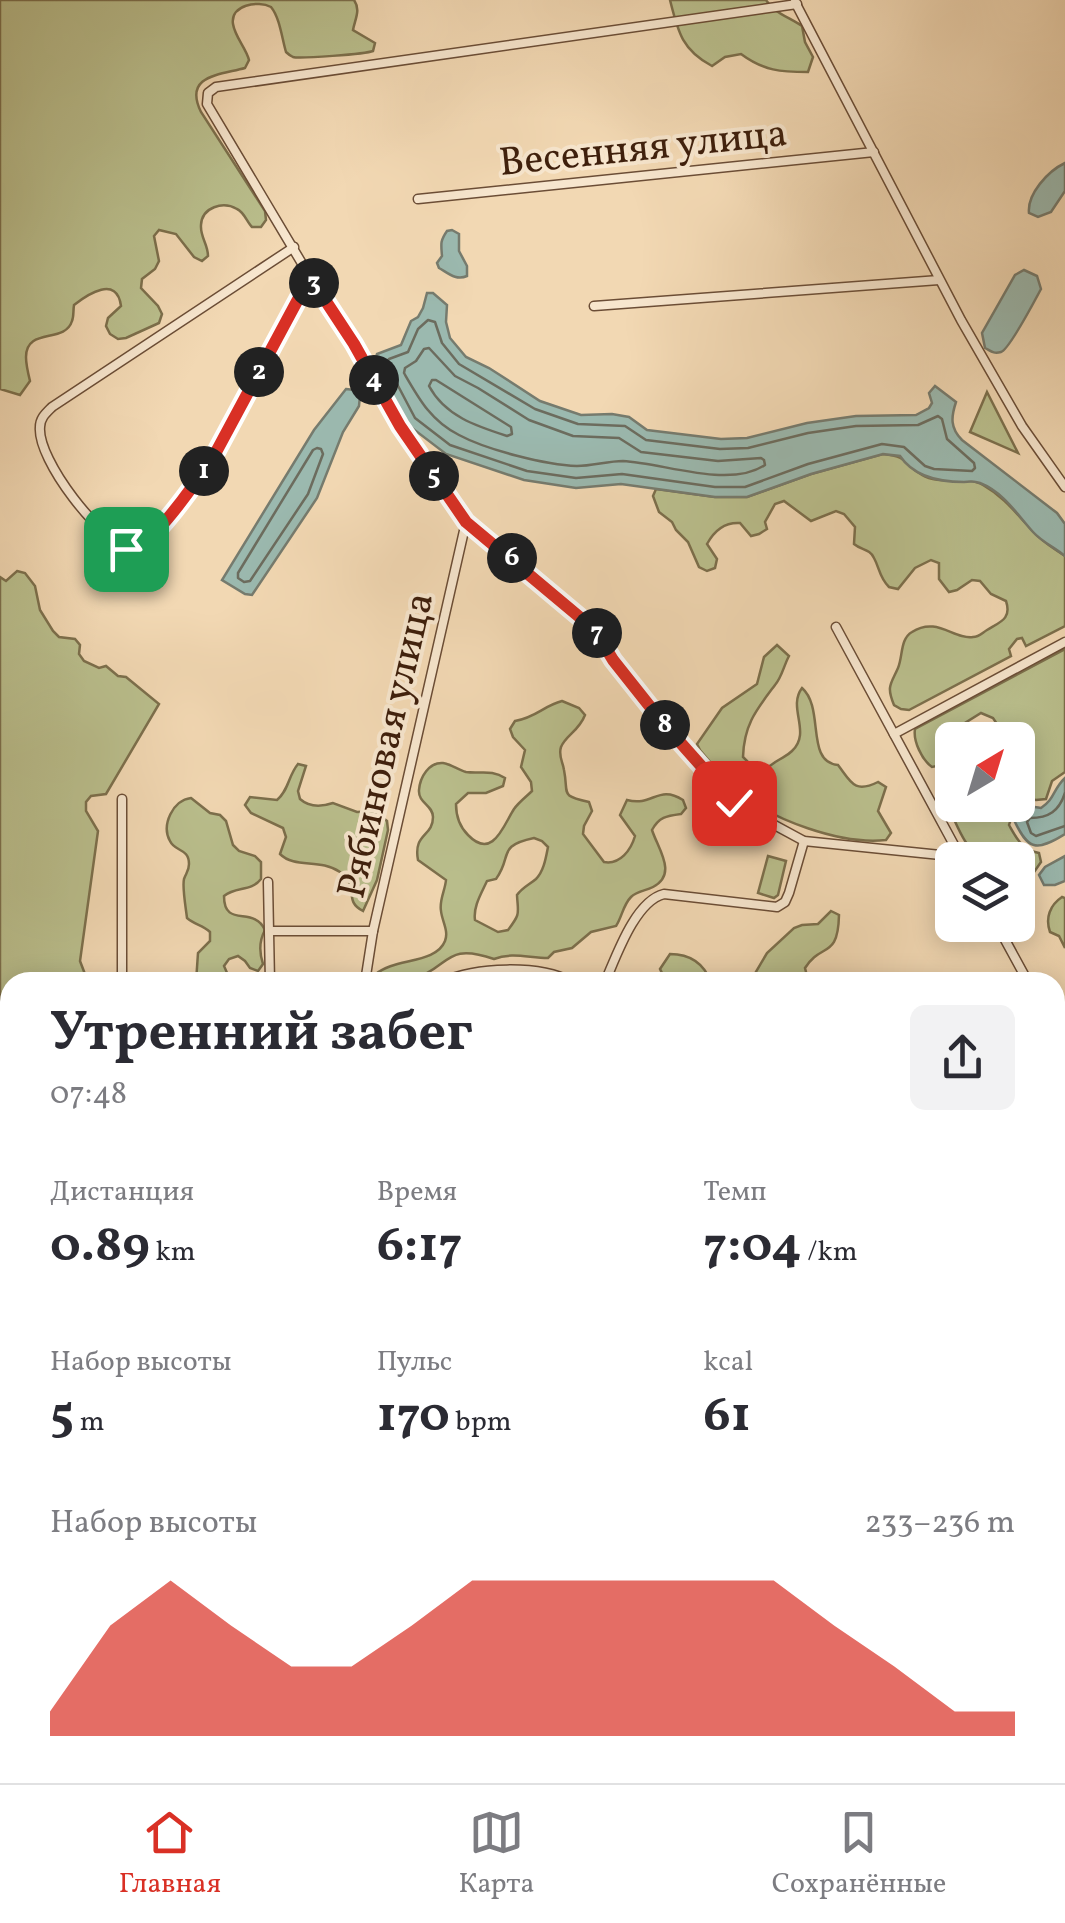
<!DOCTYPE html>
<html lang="ru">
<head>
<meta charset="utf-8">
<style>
  body { margin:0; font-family:Vollkorn,serif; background:#f2f2f3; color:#2b2b33; height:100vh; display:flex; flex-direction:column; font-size:38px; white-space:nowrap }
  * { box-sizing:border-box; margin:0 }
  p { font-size:32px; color:#7c7c81 }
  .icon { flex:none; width:55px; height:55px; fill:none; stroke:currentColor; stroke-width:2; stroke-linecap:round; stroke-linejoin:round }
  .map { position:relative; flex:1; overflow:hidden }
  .panel { position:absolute; left:0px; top:972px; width:1065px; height:812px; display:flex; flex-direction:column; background:#fff; border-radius:30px 30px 0 0; box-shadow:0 5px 25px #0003 }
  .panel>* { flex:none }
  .needle { width:65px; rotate:38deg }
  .tools { position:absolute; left:935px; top:722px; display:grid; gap:20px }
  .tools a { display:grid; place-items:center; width:100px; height:100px; border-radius:15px; background:#fff; box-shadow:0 5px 25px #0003; font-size:50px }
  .pin { position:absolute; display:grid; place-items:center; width:85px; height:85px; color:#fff; margin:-42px; border-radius:20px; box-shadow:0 5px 15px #0006 }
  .km { position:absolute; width:50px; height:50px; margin:-25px; border-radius:50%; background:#222; color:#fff; font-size:28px; line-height:50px; text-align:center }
  .round { display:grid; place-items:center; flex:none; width:105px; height:105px; border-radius:15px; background:#f2f2f3 }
  .summary { display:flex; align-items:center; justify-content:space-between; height:170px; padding:0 50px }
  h1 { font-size:55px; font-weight:700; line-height:75px }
  .stats { display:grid; grid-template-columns:repeat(3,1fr); gap:15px; height:170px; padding:10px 50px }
  .stats div { display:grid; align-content:center }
  .stats b { font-size:50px; font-weight:700 }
  .stats small { font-size:28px; font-weight:400 }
  .stats p { font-size:28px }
  .chart { height:280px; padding:20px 50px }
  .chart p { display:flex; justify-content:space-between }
  .chart svg { width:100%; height:180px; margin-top:10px; fill:#d93025; opacity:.7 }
  .tabs { display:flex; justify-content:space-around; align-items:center; height:140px; border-top:2px solid #e1e1e2; background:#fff; font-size:28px; color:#7c7c81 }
  .tabs a { display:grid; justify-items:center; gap:5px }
  .tabs .active { color:#d93025 }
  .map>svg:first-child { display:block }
</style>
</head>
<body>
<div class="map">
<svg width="1065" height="1783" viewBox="0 0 1065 1783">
  <rect width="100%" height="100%" fill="#f2d8b3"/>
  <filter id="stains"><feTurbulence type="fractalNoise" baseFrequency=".002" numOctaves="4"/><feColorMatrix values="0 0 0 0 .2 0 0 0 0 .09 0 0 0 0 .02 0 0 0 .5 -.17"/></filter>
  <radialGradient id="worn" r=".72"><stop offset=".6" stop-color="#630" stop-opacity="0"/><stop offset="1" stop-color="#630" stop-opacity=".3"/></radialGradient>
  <g fill="#babf8d" stroke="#7c6f4c" stroke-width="2.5" fill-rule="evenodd">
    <path d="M0 0H354C361 10 355 19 353 30L375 43 373 51C366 54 299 59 293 57 291 56 288 54 286 52 282 39 280 18 271 7 258 0 230 5 233 24 235 37 246 48 249 60L245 68C220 75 183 75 201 112L265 211 266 220 261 227H252C247 222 244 212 237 209 223 201 202 207 201 225 200 237 208 244 208 256L202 261 194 257 176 234 159 230 154 236 159 261 155 269 142 279 141 288 158 306 162 314 159 323 126 338 118 339 110 334 106 326 108 318 121 306C117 275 88 294 74 305 73 311 74 316 72 321 65 344 26 327 26 357 26 365 28 373 30 381L20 395 0 389Z"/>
    <path d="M670 0H766C774 13 789 17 802 26L805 42 813 57 808 72C781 72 764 71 741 54L725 57 712 66C682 50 678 32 670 0Z"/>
    <path d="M987 392 1018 453 970 432Z"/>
    <path d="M883 454C911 457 902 464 922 475 940 486 966 475 983 485 1007 499 1016 514 1034 532 1042 542 1055 549 1065 556V626L1026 646 1022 638 1017 639 1009 649 1011 656 909 710 901 709 894 705C886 686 891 684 898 668 903 656 900 639 912 632 937 616 954 640 973 637 979 637 982 633 987 630 1000 622 1012 619 1006 601L991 594 980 581 972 580 957 590 949 592 939 579V563L931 560 915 568 898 589 889 587C879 577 880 569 874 558 870 549 861 550 854 544L855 527 844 514 836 511 811 521 784 501 775 504 765 522 767 529 759 534 751 536 740 523C725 522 714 531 707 544L717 559 715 568 707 571 699 567 688 542 676 530 672 522 659 512 653 496 656 489 715 497H747L811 474Z"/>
    <path d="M17 571 25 573 35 586 40 610 53 631 59 637 75 639 80 645 79 654 84 661 99 668 106 666 118 676 126 677 159 704 106 794 91 796 86 802V811L98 831 80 961 88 982H10V1103L0 1107V577L6 581Z"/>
    <path d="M777 645 789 656C784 665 782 677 775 685 757 709 744 724 743 757L755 769C766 770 768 767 777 761 783 757 787 756 792 751 812 732 787 708 802 688 825 708 805 762 838 765 851 782 854 794 878 782L886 787 878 811 891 833 886 840C841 845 772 820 737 791 723 779 712 764 700 750L697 744 722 708 757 684 764 657Z"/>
    <path d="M1065 649V772L1052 781 1046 799 1036 800 1026 798C1017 806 1012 813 1009 825 1017 839 1022 850 1039 853L1041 862 1030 878 1018 872V860H1014L1009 850 980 857C965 846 960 832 952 815L958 805H1018V740H995L999 727 993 718 981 713 944 736 942 747 945 757 942 765 932 767C922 760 913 741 915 729Z"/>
    <path d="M562 701 579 708 585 715C579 731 566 735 561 747 558 756 563 762 564 770 569 795 559 795 589 802L592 811 584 826 583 834 604 862C620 865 631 850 635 836L620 815 627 800C653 807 658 784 683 800L686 808 681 814C666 816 659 817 652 830 658 849 678 874 653 887 645 891 637 891 631 897 623 905 622 917 616 926L591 932 572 948 554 952 548 958C529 958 512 952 494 959 445 942 451 966 414 979 401 983 387 983 374 982L376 974C394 958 436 964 445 941 449 931 442 921 441 911 439 900 445 891 446 880L418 860C413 833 433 837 433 817 433 805 418 803 419 790 420 777 429 762 443 763 451 764 458 770 466 772 480 774 492 769 505 778L503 786 486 793H468L456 804C456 816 459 826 468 835 493 861 504 824 514 809 519 802 526 797 532 791L531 782 521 767 525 750 513 737 510 729 515 721C537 717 543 706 562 701ZM534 838 542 841 548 847C546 857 544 871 536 879 529 885 523 887 517 895 518 914 521 913 508 930L498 932 475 920C473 907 481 894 487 881L496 879C513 856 496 846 534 838Z"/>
    <path d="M298 764 306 766 298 791 300 799C309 807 321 807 333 803L357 812 374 811 387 821 388 830 377 880 363 911C342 900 361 887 340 872 320 858 295 869 280 854L286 837 283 828 251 813 245 805 250 797 277 800C289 790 288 776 298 764Z"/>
    <path d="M191 798 210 813 220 815 226 821 233 845 239 851 255 856 261 862V879C251 892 236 886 224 896 224 929 254 905 265 930 259 941 259 952 263 964L258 971 250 968 245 961 238 956 229 959 224 966 231 982H196L198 953 210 941V932C203 925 195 925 187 918 186 909 182 887 184 879 186 873 189 871 189 864 189 848 175 852 170 841 161 825 173 800 191 798Z"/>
    <path d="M768 856 786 861 778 895 774 898 758 893Z"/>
    <path d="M1062 897 1065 898V948L1059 936 1050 932C1045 918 1050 905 1062 897Z"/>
    <path d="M831 911 839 915C838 960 821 942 805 968L807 976 805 982H737L753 977 767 953 794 928 802 925 818 924Z"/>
    <path d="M670 954C691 954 704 964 711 982 692 983 667 989 660 969Z"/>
    <path d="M499 972 548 977 563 982H457L473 976Z"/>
    <path d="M1055 1064 1065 1065V1131L1055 1132Z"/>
    <path d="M1055 1382 1065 1385V1783H228L226 1775H1055Z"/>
  </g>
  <g fill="#9bb9af" stroke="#767b6e" stroke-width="2.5">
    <path d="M1065 163V191L1051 212 1038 217 1029 213C1027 194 1048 171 1065 163Z"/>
    <path d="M452 230 459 234V251L467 266V276C456 281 448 273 439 268L437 263 442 256C441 244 440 241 447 231Z"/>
    <path d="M1024 270 1037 276 1041 289C1035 300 1009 350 1001 352 993 354 991 351 985 348L982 333 1015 275Z"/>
    <path d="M427 293H433L447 305 446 322 450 338 466 357 489 368 540 401 581 415 612 414 629 417 647 430 721 439 747 438 807 423 856 416 916 415 929 408 932 403 929 393 935 386 956 402C951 417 950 428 962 440L1057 513 1065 524V556C1055 548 1041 541 1033 532 1017 514 1003 492 980 483 971 480 973 482 964 482 939 482 914 477 900 456L883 454 811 474 747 497H715L621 484 576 488 524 480 446 454 408 425 377 371 375 360 377 354 401 345 411 321 418 317 423 308Z"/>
    <path d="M346 389 354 390 360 395 359 406 343 432 317 498 252 595 245 594 222 580 314 430Z"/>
    <path d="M1065 778V834C1036 852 1028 850 1014 820 1022 802 1025 806 1041 808 1055 799 1053 789 1065 778Z"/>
    <path d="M1065 856V881L1055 885H1044L1039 875 1045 867Z"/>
  </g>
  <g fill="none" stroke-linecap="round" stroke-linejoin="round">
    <g stroke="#6c6c5e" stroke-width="2.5">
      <path d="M428 320 435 322 442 343 459 364 535 409 578 424 625 426 646 440 720 449 748 448 808 433 856 426 918 425 938 416 942 419 947 439 974 463 975 468 972 471 934 469 925 466 904 447 882 444 808 464 745 487H715L622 474 576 478 527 471 450 445 415 418 386 363 389 359 408 352 418 329Z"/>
      <path d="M429 348 455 376 478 388 529 420 573 436 619 438 641 452 718 461 761 458 764 460 765 465C729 489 664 463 623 461 608 461 592 466 577 466 546 465 487 450 459 435 431 421 419 399 404 373L405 368 416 361 424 349Z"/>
      <path d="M432 380H436L511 427 512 434 507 436C476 426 445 416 429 386Z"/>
      <path d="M317 448 321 449 323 454 308 494 250 581 244 582 238 578V573L313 450Z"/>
      <path d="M1065 793C1059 811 1049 818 1030 818L1027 822 1031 833 1036 836 1065 826"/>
    </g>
    <g stroke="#767b6e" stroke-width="2.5">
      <path d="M0 1743 10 1754"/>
      <path d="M43 1775 49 1783"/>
    </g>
    <g stroke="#9bb9af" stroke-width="14">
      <path d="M0 1100 10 1126"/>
      <path d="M0 1263 9 1236"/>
      <path d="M0 1351 10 1372"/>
      <path d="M144 1783 146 1775"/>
    </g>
    <g stroke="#6b4d36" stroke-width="11">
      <g id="street">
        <path d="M795 2 961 320 1022 426 1065 487"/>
        <path d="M797 4 216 87 208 93 207 104 310 277 354 344 400 426 466 522 595 630 613 660 716 785 734 803 804 841 960 857"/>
        <path d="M418 199 874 152"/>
        <path d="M294 247 52 407C46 413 40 418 40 427 37 460 101 542 132 550L143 545 199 478 215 454 310 277"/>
        <path d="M594 306 939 280"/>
        <path d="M836 627 960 856"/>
        <path d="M894 734 1065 642"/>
        <path d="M268 882 270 982"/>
        <path d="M997 925 1028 982"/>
        <path d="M269 931H373"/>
        <path d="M122 982V799"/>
        <path d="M365 982 373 931 466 522"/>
        <path d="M442 982C476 967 538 964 572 982"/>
        <path d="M605 982C616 957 635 901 664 894L777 907 785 902 789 893 804 841"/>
        <path d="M1055 1031 1065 1050"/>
        <path d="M0 1599 10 1596"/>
      </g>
    </g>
    <g stroke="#3e1f0c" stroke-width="14">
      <g id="secondary">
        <path d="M0 1123 10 1121"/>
        <path d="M0 1224 10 1228"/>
      </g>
    </g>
    <g stroke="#3e1f0c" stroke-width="18">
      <g id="highway">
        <path d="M0 1164H10"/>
        <path d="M0 1182H10"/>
        <path d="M1055 1207 1065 1208"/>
        <path d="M1055 1227 1065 1228"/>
      </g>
    </g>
    <use href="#street" stroke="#f7e6ce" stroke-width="8"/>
    <use href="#secondary" stroke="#f7e6ce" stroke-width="10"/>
    <use href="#highway" stroke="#f2d8b3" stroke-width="14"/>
    <g stroke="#3e1f0c" stroke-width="2.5" stroke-dasharray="18 18" stroke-linecap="butt">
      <path d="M0 1326 10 1323"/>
      <path d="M1055 1341 1065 1344"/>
      <path d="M1055 1361 1065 1364"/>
      <path d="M0 1362 10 1359"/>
    </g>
  </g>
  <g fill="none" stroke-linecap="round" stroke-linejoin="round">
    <g stroke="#fff" stroke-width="20">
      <path id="route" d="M126 549 136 550C162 531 197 481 215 454L310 277 354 344 400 426 466 522 595 630 613 660 663 723 734 803"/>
    </g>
    <use href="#route" stroke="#d93025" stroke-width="12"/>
  </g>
  <g text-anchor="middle" stroke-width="8" stroke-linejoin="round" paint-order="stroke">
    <g font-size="40" fill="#3e1f0c" stroke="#f7e6ce">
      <text transform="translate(643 146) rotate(-6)" y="14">Весенняя улица</text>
      <text transform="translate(384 745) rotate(-77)" y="14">Рябиновая улица</text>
    </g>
  </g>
  <rect width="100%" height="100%" filter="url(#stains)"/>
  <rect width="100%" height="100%" fill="url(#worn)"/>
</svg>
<div class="tools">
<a><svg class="needle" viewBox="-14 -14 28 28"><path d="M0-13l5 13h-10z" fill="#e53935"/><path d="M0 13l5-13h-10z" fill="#7c7c81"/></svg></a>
<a><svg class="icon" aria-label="layers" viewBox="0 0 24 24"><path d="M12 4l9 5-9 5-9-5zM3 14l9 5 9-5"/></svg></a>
</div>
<div class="pin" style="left:126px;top:549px;background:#1e9e55"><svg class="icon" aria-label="arrive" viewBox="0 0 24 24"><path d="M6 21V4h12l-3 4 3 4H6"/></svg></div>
<div class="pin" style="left:734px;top:803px;background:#d93025"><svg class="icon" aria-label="check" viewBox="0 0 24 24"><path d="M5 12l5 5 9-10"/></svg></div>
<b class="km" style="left:204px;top:471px">1</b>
<b class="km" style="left:259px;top:372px">2</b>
<b class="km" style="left:314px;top:283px">3</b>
<b class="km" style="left:374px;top:380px">4</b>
<b class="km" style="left:434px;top:476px">5</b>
<b class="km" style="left:512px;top:558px">6</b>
<b class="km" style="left:597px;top:633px">7</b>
<b class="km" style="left:665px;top:725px">8</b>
<section class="panel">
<div class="summary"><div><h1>Утренний забег</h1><p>07:48</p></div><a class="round"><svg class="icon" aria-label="share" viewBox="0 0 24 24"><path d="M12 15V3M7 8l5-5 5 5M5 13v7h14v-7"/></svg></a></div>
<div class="stats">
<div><p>Дистанция</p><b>0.89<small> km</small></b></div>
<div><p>Время</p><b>6:17</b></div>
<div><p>Темп</p><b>7:04<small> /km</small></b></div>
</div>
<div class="stats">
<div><p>Набор высоты</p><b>5<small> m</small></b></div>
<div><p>Пульс</p><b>170<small> bpm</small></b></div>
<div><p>kcal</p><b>61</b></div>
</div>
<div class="chart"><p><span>Набор высоты</span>233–236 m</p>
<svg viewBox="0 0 160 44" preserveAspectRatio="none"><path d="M0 44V38L10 17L20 6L30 17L40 27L50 27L60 17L70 6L80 6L90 6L100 6L110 6L120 6L130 17L140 27L150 38L160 38V44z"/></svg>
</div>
</section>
</div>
<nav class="tabs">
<a class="active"><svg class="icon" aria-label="home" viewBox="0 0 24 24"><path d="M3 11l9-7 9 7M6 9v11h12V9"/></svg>Главная</a>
<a><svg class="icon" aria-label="map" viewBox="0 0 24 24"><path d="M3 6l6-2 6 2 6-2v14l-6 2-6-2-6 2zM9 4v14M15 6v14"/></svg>Карта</a>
<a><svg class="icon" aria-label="saved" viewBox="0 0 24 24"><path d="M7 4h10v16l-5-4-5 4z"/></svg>Сохранённые</a>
</nav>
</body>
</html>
